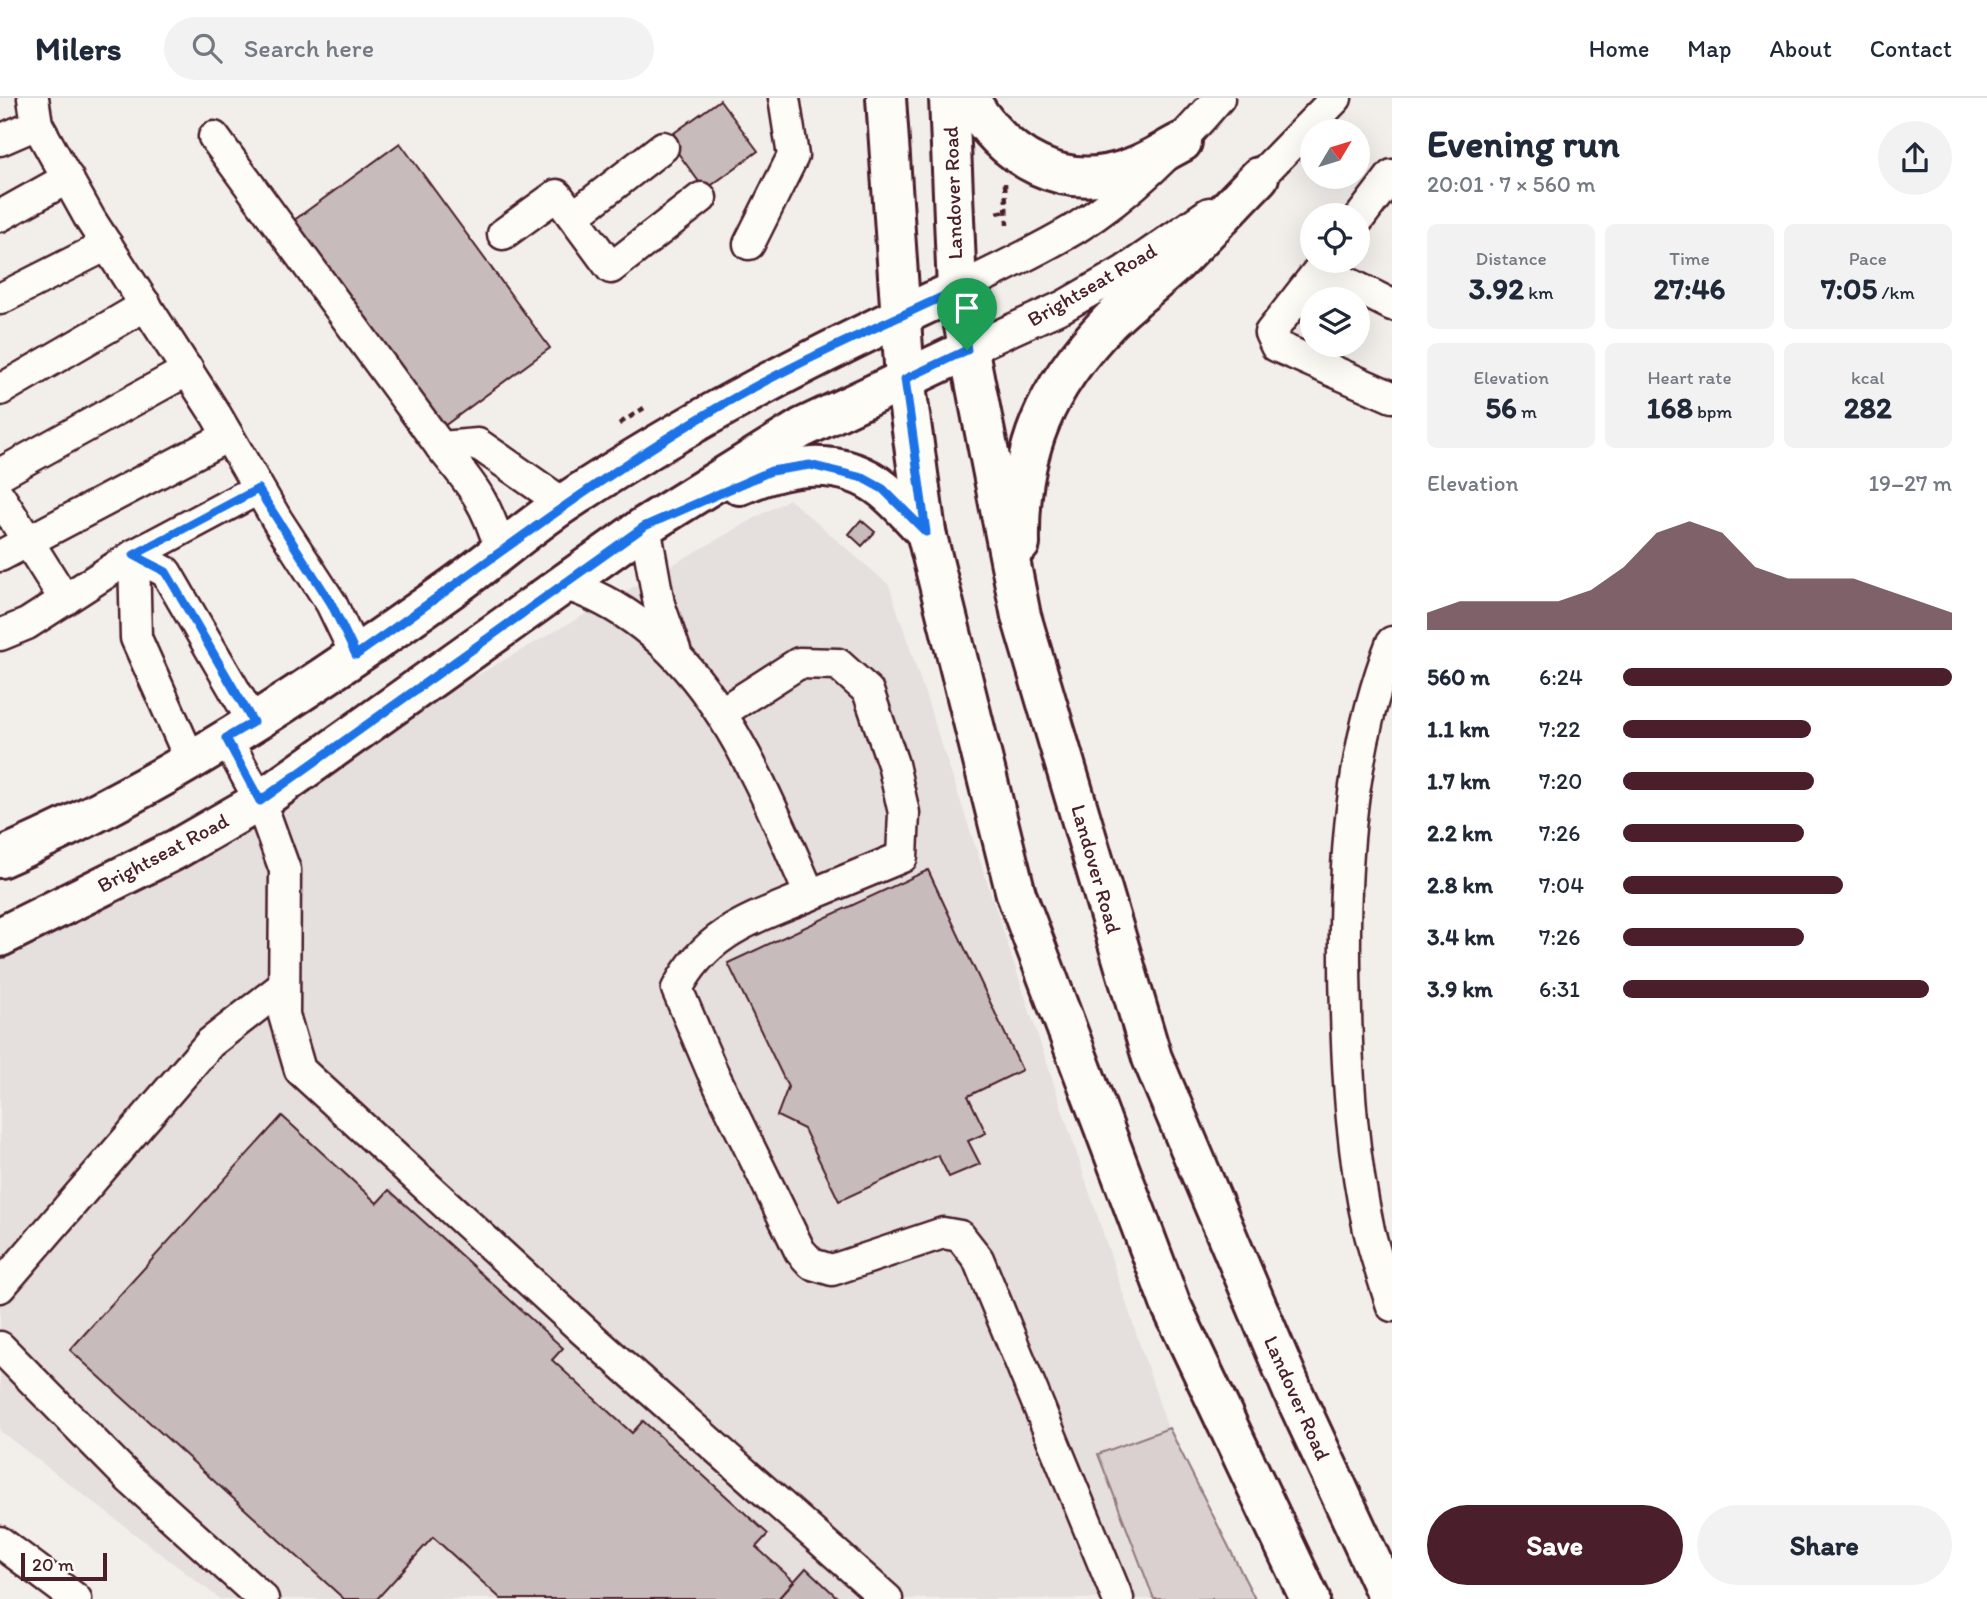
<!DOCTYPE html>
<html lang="en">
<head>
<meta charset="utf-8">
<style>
  body { margin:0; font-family:Itim,sans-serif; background:#f2f2f3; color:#1f2937; height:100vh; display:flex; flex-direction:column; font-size:26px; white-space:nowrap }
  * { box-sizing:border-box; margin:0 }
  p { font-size:23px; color:#747a83 }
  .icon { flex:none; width:38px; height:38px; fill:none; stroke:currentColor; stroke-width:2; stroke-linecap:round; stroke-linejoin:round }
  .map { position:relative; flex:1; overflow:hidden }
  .side { display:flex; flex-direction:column; background:#fff; width:595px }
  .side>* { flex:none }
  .needle { width:46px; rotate:52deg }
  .fabs { position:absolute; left:1300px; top:21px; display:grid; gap:14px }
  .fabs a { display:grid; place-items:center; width:70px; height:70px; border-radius:50%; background:#fff; box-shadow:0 7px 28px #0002; font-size:35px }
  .scale { position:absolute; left:21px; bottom:18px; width:86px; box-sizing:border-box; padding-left:7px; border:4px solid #4a1f2b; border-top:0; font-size:19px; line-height:24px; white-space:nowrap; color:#4a1f2b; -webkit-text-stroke:5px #fdfcf7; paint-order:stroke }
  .pin { position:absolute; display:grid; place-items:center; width:60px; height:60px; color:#fff; margin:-72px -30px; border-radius:50% 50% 50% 0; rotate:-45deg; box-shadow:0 0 7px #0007 }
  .pin .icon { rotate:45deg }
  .round { display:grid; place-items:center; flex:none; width:74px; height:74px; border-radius:37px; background:#f2f2f3 }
  .headline { display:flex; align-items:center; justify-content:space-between; height:119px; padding:0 35px }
  h1 { font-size:38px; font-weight:700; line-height:52px }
  .figures { display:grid; grid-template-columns:repeat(3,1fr); gap:10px; height:119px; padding:7px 35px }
  .figures div { display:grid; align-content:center; border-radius:10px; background:#f2f2f3; text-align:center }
  .figures b { font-size:30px; font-weight:700 }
  .figures small { font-size:19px; font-weight:400 }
  .figures p { font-size:19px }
  .chart { height:196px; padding:14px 35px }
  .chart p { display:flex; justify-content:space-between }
  .chart svg { width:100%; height:126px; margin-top:7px; fill:#4a1f2b; opacity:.7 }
  .primary-button { display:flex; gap:14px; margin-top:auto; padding:14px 35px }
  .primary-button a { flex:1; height:80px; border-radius:42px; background:#4a1f2b; color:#fff; font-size:28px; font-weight:700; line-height:80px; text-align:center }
  .primary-button a+a { background:#f2f2f3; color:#1f2937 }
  ul { padding:0 35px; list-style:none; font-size:23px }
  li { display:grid; grid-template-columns:112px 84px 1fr; align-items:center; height:52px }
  li i { height:18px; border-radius:9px; background:#4a1f2b }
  header { display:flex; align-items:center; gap:42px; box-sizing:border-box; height:98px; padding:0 35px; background:#fff; border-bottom:2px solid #e0e1e3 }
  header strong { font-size:33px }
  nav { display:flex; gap:38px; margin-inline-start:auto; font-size:24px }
  .search { width:490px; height:63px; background:#f2f2f3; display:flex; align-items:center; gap:18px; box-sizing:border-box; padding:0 24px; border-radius:38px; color:#747a83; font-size:26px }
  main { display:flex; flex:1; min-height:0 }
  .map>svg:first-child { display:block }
</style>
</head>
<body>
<header>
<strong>Milers</strong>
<div class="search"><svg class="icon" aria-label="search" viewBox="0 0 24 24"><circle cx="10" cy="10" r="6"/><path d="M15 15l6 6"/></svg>Search here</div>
<nav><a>Home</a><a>Map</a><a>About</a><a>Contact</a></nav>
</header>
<main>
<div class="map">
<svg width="1392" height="1501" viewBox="0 0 1392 1501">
  <rect width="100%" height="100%" fill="#f2efeb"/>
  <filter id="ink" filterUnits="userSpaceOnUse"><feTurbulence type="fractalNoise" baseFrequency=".0143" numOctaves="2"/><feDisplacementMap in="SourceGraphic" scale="14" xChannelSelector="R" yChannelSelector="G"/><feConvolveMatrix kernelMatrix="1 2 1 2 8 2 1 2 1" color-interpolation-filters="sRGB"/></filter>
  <g filter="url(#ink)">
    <path fill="#e5dfdd" d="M789 401 889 487 1224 1501H220L0 1333V847Z"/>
    <path fill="#d9d0cf" stroke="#92787d" stroke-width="2" d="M1169 1330 1255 1501H1154L1098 1356Z"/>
    <g fill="#c8bbbb" stroke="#4a1f2b" stroke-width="2">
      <path d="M720 2 758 53 705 92 667 40Z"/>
      <path d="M400 45 550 250 444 328 293 123Z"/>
      <path d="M861 422 875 434 862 448 849 436Z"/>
      <path d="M928 772 1022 972 968 998 986 1035 968 1043 980 1066 949 1079 938 1057 839 1103 804 1031 777 1018 788 989 728 865Z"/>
      <path d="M282 1018 377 1105 389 1092 563 1250 552 1262 632 1335 643 1323 768 1436 756 1449 794 1483 778 1501H501L433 1439 377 1501H344L70 1252Z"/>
      <path d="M806 1470 839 1501H778Z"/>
    </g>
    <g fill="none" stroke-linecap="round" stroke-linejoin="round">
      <g stroke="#4a1f2b" stroke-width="35">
        <g id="minor">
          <path d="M33 0 37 26 90 121 216 317 277 422 331 505 356 557"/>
          <path d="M214 39 441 349C471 386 487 404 500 451"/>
          <path d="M0 42 37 26"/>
          <path d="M1244 90 1259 79 1336 0"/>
          <path d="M0 118 68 80"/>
          <path d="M574 118 663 49"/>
          <path d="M1358 122 1392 77"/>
          <path d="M503 136 557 97 611 170 701 100"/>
          <path d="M749 146 793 58 784 0"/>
          <path d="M1326 163 1270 235 1276 248 1392 299"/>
          <path d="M1320 171 1392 207"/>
          <path d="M957 192C996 172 1038 153 1076 130 1131 96 1177 49 1219 0"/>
          <path d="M0 201 107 147"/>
          <path d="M967 252 1064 208 1123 174 1209 115"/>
          <path d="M0 292 146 207"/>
          <path d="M441 349 478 346 564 406"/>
          <path d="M0 376 188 272"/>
          <path d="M0 399 65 502"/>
          <path d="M645 428 659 506 675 552"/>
          <path d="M0 458 228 338"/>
          <path d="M563 486C702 529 757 676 810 797 753 821 707 833 677 891L712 973 800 1153 812 1166 832 1172 943 1135 960 1138 978 1161 1118 1501"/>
          <path d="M0 537 27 526 134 457 258 391"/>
          <path d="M1392 544C1346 661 1342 792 1346 915 1348 988 1353 1061 1369 1132 1375 1157 1384 1183 1392 1208"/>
          <path d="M721 615 799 565 838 566 868 593 893 666 904 715 902 759 810 797"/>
          <path d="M226 640 260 703 285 772 284 917 300 972 584 1233 887 1501"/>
          <path d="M190 661 136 540 134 457 166 474 253 624"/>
          <path d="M0 1189 210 945 282 889"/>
          <path d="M0 1249 129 1380 263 1501"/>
          <path d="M0 1444 76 1501"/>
        </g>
      </g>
      <g stroke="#4a1f2b" stroke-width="44">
        <g id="major">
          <path d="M886 0 905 281 926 434 1016 796 1170 1205 1310 1501"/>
          <path d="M949 0 957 192 1021 518 1152 960 1293 1294 1389 1501"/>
          <path d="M969 0C1003 60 1064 97 1133 69 1150 63 1166 52 1182 44"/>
          <path d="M740 387C786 367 841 357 884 392 899 404 912 420 926 434"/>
          <path d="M1020 446C1018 353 1045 290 1109 224 1130 203 1155 185 1177 164 1205 136 1232 107 1259 79"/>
          <path d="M0 760C163 690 312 590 456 487 492 461 526 431 563 406 689 322 820 255 957 192"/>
          <path d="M0 839 173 753 260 703 645 428 802 330 967 252"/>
        </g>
      </g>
      <g stroke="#4a1f2b" stroke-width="4.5" stroke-dasharray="7 5" stroke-linecap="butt">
        <path d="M1005 85 1007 127"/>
        <path d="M997 115 1006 113"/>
        <path d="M619 326 644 310"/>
      </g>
      <use href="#minor" stroke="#fdfcf7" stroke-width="30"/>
      <use href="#major" stroke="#fdfcf7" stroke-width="38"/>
    </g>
  </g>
  <g fill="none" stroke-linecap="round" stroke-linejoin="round" filter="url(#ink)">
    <g stroke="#fff" stroke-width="14">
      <path id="route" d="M957 192 967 252 905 281 926 434 883 391 863 380 810 367 771 373 645 428 260 703 226 640 253 624 166 474 134 457 258 391 331 505 356 557C474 475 586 387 710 314 789 267 873 231 957 192Z"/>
    </g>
    <use href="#route" stroke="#1a73e8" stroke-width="9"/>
  </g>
  <g text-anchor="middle" stroke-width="5" stroke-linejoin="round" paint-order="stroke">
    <g font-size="21" fill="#4a1f2b" stroke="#fdfcf7">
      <text transform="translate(953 95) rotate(-92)" y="7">Landover Road</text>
      <text transform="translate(1092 187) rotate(-30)" y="7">Brightseat Road</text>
      <text transform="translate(163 755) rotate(-28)" y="7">Brightseat Road</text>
      <text transform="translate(1096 771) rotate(74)" y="7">Landover Road</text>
      <text transform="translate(1297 1300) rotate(66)" y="7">Landover Road</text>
    </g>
  </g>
</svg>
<div class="fabs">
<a><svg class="needle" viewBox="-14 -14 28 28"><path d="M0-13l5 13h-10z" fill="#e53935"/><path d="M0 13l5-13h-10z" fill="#747a83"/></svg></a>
<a><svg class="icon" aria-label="locate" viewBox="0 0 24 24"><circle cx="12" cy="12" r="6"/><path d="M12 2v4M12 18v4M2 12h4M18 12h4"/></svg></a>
<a><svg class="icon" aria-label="layers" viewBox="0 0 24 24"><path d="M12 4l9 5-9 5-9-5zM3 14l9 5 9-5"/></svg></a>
</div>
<div class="scale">20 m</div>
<div class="pin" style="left:967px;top:252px;background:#1e9e55"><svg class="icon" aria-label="arrive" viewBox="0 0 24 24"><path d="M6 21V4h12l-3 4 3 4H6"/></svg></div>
</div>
<section class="side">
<div class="headline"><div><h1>Evening run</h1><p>20:01 · 7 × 560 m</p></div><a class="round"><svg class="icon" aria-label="share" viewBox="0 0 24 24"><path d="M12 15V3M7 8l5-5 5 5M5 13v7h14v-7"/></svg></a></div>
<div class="figures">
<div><p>Distance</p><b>3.92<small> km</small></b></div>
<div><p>Time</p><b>27:46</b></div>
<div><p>Pace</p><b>7:05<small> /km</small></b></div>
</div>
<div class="figures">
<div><p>Elevation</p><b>56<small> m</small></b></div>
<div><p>Heart rate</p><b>168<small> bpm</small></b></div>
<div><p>kcal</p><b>282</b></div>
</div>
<div class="chart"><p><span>Elevation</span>19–27 m</p>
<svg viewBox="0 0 160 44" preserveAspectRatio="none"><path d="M0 44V38L10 34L20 34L30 34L40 34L50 30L60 22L70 10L80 6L90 10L100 22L110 26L120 26L130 26L140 30L150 34L160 38V44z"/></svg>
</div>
<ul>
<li><b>560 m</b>6:24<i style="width:100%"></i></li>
<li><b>1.1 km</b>7:22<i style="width:57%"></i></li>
<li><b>1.7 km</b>7:20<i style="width:58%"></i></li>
<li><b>2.2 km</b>7:26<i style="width:55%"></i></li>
<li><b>2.8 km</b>7:04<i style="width:67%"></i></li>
<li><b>3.4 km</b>7:26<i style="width:55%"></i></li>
<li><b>3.9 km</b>6:31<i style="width:93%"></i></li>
</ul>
<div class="primary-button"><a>Save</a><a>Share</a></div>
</section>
</main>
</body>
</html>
